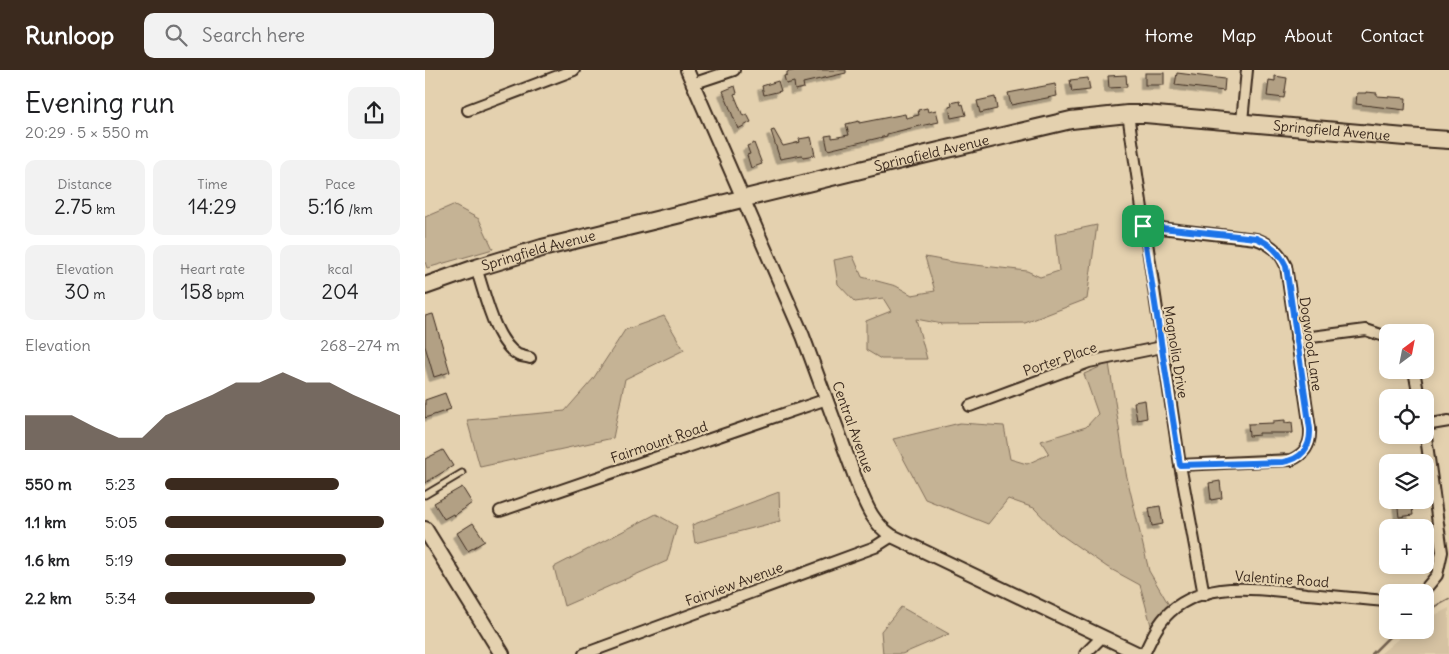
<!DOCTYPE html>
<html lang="en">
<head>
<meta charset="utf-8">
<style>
  body { margin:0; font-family:Delius,sans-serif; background:#f2f2f2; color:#202124; height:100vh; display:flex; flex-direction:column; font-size:19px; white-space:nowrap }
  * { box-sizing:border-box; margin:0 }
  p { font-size:16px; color:#757577 }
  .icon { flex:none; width:28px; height:28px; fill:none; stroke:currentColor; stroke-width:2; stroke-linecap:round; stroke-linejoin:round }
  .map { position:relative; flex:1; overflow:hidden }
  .side { display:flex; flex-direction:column; background:#fff; width:425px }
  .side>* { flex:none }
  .needle { width:32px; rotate:32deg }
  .fabs { position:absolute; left:954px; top:254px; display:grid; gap:10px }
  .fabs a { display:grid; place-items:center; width:55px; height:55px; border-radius:10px; background:#fff; box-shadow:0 2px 12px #0003; font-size:25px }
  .pin { position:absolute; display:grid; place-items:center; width:42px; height:42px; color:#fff; margin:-21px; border-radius:10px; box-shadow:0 2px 8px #0006 }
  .round { display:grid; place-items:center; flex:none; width:52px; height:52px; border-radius:10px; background:#f2f2f2 }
  .head { display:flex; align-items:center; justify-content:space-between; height:85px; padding:0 25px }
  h1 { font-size:28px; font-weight:600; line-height:38px }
  .stats { display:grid; grid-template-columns:repeat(3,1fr); gap:8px; height:85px; padding:5px 25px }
  .stats div { display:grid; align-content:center; border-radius:10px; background:#f2f2f2; text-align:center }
  .stats b { font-size:21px; font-weight:600 }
  .stats small { font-size:14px; font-weight:400 }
  .stats p { font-size:14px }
  .chart { height:140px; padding:10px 25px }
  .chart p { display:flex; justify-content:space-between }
  .chart svg { width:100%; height:90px; margin-top:5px; fill:#3b2a1e; opacity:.7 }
  ul { padding:0 25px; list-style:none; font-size:16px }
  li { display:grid; grid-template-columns:80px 60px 1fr; align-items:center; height:38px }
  li i { height:12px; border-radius:6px; background:#3b2a1e }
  header { display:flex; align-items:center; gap:30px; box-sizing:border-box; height:70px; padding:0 25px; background:#3b2a1e; color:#fff }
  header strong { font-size:24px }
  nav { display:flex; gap:28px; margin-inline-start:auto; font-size:18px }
  .search { width:350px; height:45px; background:#f2f2f2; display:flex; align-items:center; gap:12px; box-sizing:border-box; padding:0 18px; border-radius:10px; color:#757577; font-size:19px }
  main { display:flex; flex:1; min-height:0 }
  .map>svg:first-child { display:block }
</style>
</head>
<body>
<header>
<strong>Runloop</strong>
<div class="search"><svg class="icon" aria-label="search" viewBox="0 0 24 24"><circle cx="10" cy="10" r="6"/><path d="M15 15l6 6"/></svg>Search here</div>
<nav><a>Home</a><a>Map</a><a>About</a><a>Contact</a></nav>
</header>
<main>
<section class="side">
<div class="head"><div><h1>Evening run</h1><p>20:29 · 5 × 550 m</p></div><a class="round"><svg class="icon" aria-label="share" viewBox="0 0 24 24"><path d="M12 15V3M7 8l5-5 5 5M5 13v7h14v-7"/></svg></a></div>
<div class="stats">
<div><p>Distance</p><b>2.75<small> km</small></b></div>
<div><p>Time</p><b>14:29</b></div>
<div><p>Pace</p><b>5:16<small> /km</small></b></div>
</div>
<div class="stats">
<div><p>Elevation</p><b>30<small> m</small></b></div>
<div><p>Heart rate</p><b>158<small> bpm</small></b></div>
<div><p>kcal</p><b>204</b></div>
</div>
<div class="chart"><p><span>Elevation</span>268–274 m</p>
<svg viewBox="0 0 160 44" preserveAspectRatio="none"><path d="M0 44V27L10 27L20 27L30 33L40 38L50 38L60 27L70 22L80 17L90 11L100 11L110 6L120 11L130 11L140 17L150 22L160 27V44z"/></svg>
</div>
<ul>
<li><b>550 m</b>5:23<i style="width:74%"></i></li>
<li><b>1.1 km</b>5:05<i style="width:93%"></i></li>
<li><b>1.6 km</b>5:19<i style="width:77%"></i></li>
<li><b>2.2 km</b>5:34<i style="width:64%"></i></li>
</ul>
</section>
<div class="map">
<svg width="1024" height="584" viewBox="0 0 1024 584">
  <defs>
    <filter id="shadow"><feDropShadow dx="-4.5" dy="4.5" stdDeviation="0" flood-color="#0004"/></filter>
  </defs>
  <rect width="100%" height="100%" fill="#e4d1af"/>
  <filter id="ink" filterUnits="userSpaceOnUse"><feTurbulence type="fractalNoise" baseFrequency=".02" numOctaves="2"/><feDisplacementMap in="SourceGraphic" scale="10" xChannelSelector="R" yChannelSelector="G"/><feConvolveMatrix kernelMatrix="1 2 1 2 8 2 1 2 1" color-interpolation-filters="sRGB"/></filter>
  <g filter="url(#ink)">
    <path fill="#d5c2a2" d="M1024 538V584H955L984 560H1000V550Z"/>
    <g fill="#c5b395" stroke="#806e5a">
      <path d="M28 135 54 149 68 179 2 198 0 192V147Z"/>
      <path d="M672 155 662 229 600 253 517 254 491 249 502 289H456L441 280V251L466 241 458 228 430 232 413 214 409 190 428 186 437 207 471 216 487 225 510 221 500 187 533 193 602 201 615 207 634 201 630 164Z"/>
      <path d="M239 246 259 280 200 309 188 368 55 397 42 350 140 341 168 309 200 260Z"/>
      <path d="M684 293 701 403 724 501 744 535 726 555 715 515 682 497 632 462 609 438 583 429 563 454 500 429 468 369 535 353 579 356 585 389 602 394 624 384 616 371 661 357 673 344 659 304Z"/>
      <path d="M354 422 355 451 270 473 267 455Z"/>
      <path d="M231 444 252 456 242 491 139 536 129 497Z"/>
      <path d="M476 537 524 564 477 584H458L456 561Z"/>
    </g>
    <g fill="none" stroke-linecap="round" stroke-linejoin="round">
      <g stroke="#776552" stroke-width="2.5">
        <path d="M1000 542 1024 529"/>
        <path d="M947 584 971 560"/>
      </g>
    </g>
    <g fill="#b2a084" stroke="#3b2a1e" filter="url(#shadow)">
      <path d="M372 0H421V3L378 13 379 18 370 20 369 12 361 14 359 6 362 5V2Z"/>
      <rect x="720" y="3" width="19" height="12"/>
      <path d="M752 3 800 9 799 21 750 15Z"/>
      <path d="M701 5 702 17 684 18 683 6Z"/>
      <path d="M850 6 862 8 859 28 842 26 844 10 850 11Z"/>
      <path d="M663 8 665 20 647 22 645 10Z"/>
      <path d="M353 11 356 21 339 25 337 16Z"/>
      <path d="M630 14 632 26 586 35 583 23Z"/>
      <path d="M310 16 312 23 309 24 318 46 322 44 326 52 313 59 298 21Z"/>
      <path d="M941 22 952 23V26L981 28 980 40 931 34 932 23H941Z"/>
      <path d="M570 27 572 39 555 43 552 31Z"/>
      <path d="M535 31 536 35 538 34 541 45 526 48 524 37 527 36 526 33Z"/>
      <path d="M502 38 503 42 511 40 514 52 486 58 462 64V66L403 80 400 66 407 65V68L424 65 421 54 434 51V53L480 44 481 48 494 45 493 40Z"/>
      <path d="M349 60 358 76 375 72 374 69 386 67 390 85 378 87 377 85 355 89 346 61Z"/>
      <path d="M329 73 337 94 326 98 322 85 325 84 322 76Z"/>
      <path d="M8 244 25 302 9 307 0 276V246Z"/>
      <path d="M20 323 26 339 0 348V330Z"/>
      <path d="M720 330 722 348 712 350 709 332Z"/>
      <path d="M860 350V353L867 352 868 363H834V365L824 366 823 354 848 353V351Z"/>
      <path d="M18 380 28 396 0 413V389Z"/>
      <path d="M795 411 797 428 786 430 784 413Z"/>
      <path d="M37 417 47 433 29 446 28 444 19 449 9 433Z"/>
      <path d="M972 430H986L988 445 974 447Z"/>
      <path d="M735 436 738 454 727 456 724 438Z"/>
      <path d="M48 453 60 471 43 481 32 463Z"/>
    </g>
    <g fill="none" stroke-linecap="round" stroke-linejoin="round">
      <g stroke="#3b2a1e" stroke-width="9">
        <path id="service" d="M0 425 37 403"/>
      </g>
      <g stroke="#3b2a1e" stroke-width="14">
        <g id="minor">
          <path d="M267 14 309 0"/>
          <path d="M43 40 149 0"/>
          <path d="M703 44 755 395 779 525"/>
          <path d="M817 51 822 0"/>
          <path d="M718 156 831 169C846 174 855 182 861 196L885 359C886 375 880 384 866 390L755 395"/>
          <path d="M51 198C60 223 69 271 93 285 96 286 101 287 105 288"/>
          <path d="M871 269 941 260 962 267"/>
          <path d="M989 300 994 328"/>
          <path d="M545 336 664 292 737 277"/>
          <path d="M1000 355 1024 351"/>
          <path d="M75 441 402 329"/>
          <path d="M998 522 1012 505 1017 482 1000 360"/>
          <path d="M159 584 450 477 467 466"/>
          <path d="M660 584 677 567"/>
          <path d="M719 584C726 569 733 553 745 542 782 509 838 519 882 524 909 526 936 529 962 531"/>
        </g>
      </g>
      <g stroke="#3b2a1e" stroke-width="16">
        <path id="tertiary" d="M262 0 378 266 434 418C442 438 449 454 467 466L714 584"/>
      </g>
      <g stroke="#3b2a1e" stroke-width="18">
        <path id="secondary" d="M0 459 77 584"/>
      </g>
      <g stroke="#3b2a1e" stroke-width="20">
        <g id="primary">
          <path id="s1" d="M0 216 51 198 117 178 476 90 646 50 703 44H720L980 67 1024 70"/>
        </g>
      </g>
      <use href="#service" stroke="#e4d1af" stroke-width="5"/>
      <use href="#minor" stroke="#e4d1af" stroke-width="10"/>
      <use href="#tertiary" stroke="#e4d1af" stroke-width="12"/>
      <use href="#secondary" stroke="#e4d1af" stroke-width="14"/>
      <use href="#primary" stroke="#e4d1af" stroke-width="16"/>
    </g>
  </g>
  <g fill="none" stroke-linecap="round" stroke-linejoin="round" filter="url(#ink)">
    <g stroke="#fff" stroke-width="10">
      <path id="route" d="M718 156 831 168C846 174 854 182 861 196L885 359C886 378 876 389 858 392L755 395Z"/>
    </g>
    <use href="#route" stroke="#1a73e8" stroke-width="6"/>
  </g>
  <g text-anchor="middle" stroke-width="4.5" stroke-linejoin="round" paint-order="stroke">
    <g font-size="14" fill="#3b2a1e" stroke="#e4d1af">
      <text dy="5" stroke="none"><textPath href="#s1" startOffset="929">Springfield Avenue</textPath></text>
      <text dy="5" stroke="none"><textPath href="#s1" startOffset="524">Springfield Avenue</textPath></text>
      <text dy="5" stroke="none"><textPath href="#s1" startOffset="119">Springfield Avenue</textPath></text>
      <text transform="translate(886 274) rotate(82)" y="5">Dogwood Lane</text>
      <text transform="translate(751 282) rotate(81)" y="5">Magnolia Drive</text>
      <text transform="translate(635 289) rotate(-19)" y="5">Porter Place</text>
      <text transform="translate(428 357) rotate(70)" y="5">Central Avenue</text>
      <text transform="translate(234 372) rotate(-19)" y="5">Fairmount Road</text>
      <text transform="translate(857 509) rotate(4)" y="5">Valentine Road</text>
      <text transform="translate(309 514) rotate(-20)" y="5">Fairview Avenue</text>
    </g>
  </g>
</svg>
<div class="fabs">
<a><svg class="needle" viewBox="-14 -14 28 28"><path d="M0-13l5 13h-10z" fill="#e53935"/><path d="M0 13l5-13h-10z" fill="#757577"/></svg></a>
<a><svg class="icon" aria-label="locate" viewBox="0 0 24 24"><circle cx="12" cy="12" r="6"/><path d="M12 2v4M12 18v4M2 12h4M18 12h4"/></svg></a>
<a><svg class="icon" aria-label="layers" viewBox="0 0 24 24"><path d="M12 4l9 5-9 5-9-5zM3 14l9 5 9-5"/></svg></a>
<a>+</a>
<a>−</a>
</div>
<div class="pin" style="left:718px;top:156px;background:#1e9e55"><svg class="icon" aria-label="arrive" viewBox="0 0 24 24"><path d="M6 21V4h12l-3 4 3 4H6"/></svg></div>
</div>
</main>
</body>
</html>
